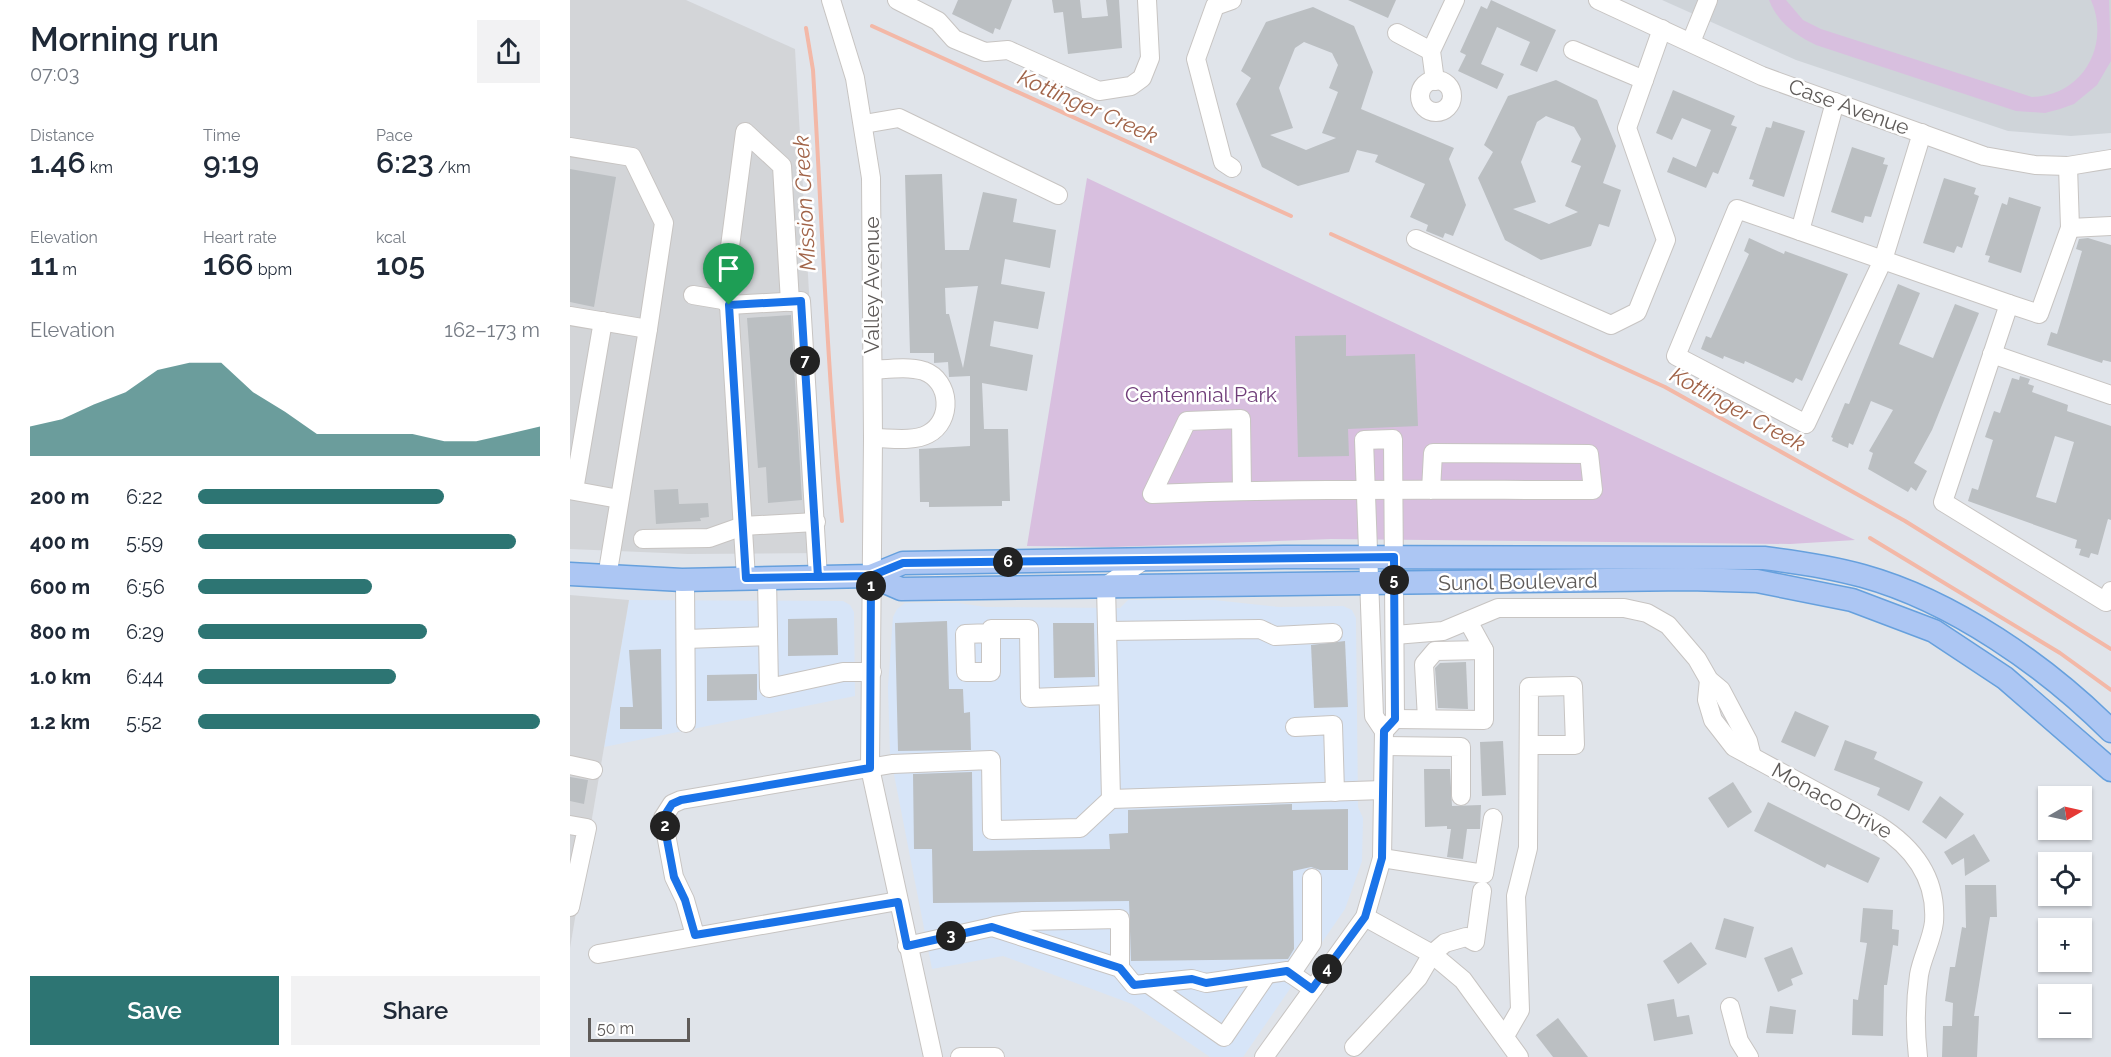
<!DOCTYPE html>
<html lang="en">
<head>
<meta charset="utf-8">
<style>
  body { margin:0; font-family:Raleway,sans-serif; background:#f2f2f3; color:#1f2937; height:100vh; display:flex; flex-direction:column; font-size:22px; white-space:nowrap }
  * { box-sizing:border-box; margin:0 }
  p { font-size:20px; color:#747a83 }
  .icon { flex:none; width:33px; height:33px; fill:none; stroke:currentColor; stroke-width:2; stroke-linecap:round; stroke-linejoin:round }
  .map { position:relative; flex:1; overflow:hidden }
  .panel { display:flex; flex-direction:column; background:#fff; width:570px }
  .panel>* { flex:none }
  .needle { width:39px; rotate:81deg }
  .fabs { position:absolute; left:1468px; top:786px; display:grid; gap:12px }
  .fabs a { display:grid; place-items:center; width:54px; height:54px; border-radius:0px; background:#fff; box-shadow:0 2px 4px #0004; font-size:30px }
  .scale { position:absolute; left:18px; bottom:15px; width:102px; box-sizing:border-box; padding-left:6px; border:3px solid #5f5b59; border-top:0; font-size:16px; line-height:21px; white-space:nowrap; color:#5f5b59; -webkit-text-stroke:4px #fff; paint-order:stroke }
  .pin { position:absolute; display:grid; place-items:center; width:51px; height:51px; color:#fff; margin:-62px -26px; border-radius:50% 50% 50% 0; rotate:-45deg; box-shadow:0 0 6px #0007 }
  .pin .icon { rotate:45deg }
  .km { position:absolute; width:30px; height:30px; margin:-15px; border-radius:50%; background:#222; color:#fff; font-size:16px; line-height:30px; text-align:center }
  .round { display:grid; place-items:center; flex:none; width:63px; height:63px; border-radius:0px; background:#f2f2f3 }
  .summary { display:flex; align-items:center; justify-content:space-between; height:102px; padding:0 30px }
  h1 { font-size:33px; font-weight:600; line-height:45px }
  .stats { display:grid; grid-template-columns:repeat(3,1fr); gap:9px; height:102px; padding:6px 30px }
  .stats div { display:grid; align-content:center }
  .stats b { font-size:30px; font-weight:600 }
  .stats small { font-size:16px; font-weight:400 }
  .stats p { font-size:16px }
  .chart { height:168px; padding:12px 30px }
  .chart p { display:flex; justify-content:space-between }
  .chart svg { width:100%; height:108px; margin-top:6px; fill:#2d7573; opacity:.7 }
  .action { display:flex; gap:12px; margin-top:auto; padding:12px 30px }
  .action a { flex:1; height:69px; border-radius:0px; background:#2d7573; color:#fff; font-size:24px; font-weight:600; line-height:69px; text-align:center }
  .action a+a { background:#f2f2f3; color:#1f2937 }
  ul { padding:0 30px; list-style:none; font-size:20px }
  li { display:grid; grid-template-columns:96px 72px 1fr; align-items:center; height:45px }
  li i { height:15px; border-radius:8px; background:#2d7573 }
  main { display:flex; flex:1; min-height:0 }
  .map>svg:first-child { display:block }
</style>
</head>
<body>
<main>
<section class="panel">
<div class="summary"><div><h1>Morning run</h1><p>07:03</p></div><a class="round"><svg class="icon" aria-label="share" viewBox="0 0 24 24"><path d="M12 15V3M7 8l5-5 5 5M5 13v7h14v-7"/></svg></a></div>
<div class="stats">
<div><p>Distance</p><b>1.46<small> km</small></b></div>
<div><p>Time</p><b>9:19</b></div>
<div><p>Pace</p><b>6:23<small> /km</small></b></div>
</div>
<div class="stats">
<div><p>Elevation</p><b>11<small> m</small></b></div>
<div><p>Heart rate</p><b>166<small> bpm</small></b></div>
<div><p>kcal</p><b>105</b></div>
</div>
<div class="chart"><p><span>Elevation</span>162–173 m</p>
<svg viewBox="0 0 160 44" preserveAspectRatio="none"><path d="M0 44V32L10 29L20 23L30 18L40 9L50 6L60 6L70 18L80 26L90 35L100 35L110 35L120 35L130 38L140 38L150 35L160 32V44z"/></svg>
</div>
<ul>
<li><b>200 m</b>6:22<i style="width:72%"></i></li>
<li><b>400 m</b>5:59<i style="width:93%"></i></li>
<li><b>600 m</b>6:56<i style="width:51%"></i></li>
<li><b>800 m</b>6:29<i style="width:67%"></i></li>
<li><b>1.0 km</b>6:44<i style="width:58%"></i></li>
<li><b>1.2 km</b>5:52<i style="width:100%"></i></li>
</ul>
<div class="action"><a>Save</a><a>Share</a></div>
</section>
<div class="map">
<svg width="1541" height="1057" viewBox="0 0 1541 1057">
  <rect width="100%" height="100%" fill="#e0e4ea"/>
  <g fill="#d7e5f8">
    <path d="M59 600 273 601 280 605 284 612 285 696 34 747Z"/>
    <path d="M558 600H644L709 607 773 606 782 610 786 618 788 807 793 818 792 861 775 909 673 1057H640L562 1004 433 956 362 969 320 754 318 687 323 617 327 609 335 603H389L416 607 550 608Z"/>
  </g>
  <g fill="#d3d5d8">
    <path d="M0 0H116L225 49 254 553 118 554 0 549Z"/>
    <path d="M0 595 59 600 0 948Z"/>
  </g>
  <path fill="#cfd4d9" d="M1092 0H1541V133L1501 136 1438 131 1226 60Z"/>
  <g fill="#d8bfdf">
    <path d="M1199 0H1216L1233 20 1251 29 1462 97C1512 96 1541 46 1521 0H1539L1541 61 1527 85 1504 104 1490 109 1475 113 1446 111 1246 45C1226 35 1207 22 1199 0Z"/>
    <path d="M517 178 1285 540 1220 544 761 539 542 547 457 546Z"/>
  </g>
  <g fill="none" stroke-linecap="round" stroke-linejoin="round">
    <g stroke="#f3b8a7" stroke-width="4">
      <path d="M302 26 721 216"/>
      <path d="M236 28 243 70C252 220 257 371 272 521"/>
      <path d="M761 234 1095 387 1335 521 1541 649"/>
      <path d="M1300 538 1490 653 1541 690"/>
    </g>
  </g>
  <g fill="#bbbfc2" fill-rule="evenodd">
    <path d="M388 0H442L430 30 425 28 423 34 382 14Z"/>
    <path d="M482 0H510L512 18H515L538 16 536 0H549L552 48 498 54 493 12 484 13Z"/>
    <path d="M778 0H826L818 18Z"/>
    <path d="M921 0 986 30 967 72 950 65 960 42 927 27 911 64 934 74 927 89 888 71 896 55 890 52 911 6 917 9Z"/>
    <path d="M743 7 784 26 803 72 791 109 884 148 879 159 896 205 883 236 875 233 873 238 856 231 858 225 840 217 855 184 805 162 808 155 787 150 779 172 728 186 692 167 666 104 681 78 671 71 696 22ZM734 42 762 53 768 65 759 88 768 92 752 133 766 138 736 150 700 135 723 128 709 88 725 48Z"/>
    <path d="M986 80 1027 100 1046 146 1033 183 1051 190 1039 227 1029 224 1021 246 971 260 935 240 908 178 923 152 914 145 938 96ZM976 116 1004 127 1011 139 1001 162 1011 166 995 206 1008 212 979 224 943 209 966 202 951 162 967 122Z"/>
    <path d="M1103 90 1165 116 1161 125 1167 127 1148 174 1143 172 1136 188 1097 172 1103 157 1126 167 1141 130 1112 118 1102 140 1086 133Z"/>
    <path d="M1203 121 1235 131 1214 197 1182 186 1184 180 1179 179 1196 127 1201 128Z"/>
    <path d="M1282 147 1315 158 1313 164 1318 165 1301 217 1295 216 1293 223 1261 212Z"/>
    <path d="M0 169 46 177 24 307 0 302Z"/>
    <path d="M372 174 375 250H399L413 192 447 199 443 222 486 230 480 268 435 259 431 284 475 292 468 329 424 321 420 346 463 355 457 391 412 383 414 429H438L440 501H432V506L359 507V502H350L349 449 400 446V376L379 377 378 362 364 363V353H340L335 175ZM408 286 393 368 379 314H376L375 288Z"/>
    <path d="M1374 178 1406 188 1404 194 1409 196 1392 248 1387 246 1384 253 1353 243Z"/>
    <path d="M1439 197 1471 207 1451 273 1418 262 1420 256 1415 255 1432 203 1437 205Z"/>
    <path d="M1179 238 1214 254 1215 251 1278 274 1232 381 1226 378 1223 383 1175 361 1174 364 1154 356 1153 359 1131 349 1136 336 1141 338 1179 254 1174 251Z"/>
    <path d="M1518 238 1541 245V362L1533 360 1532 363 1477 345 1481 332 1487 334 1502 285 1512 251 1506 249 1509 239Z"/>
    <path d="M1328 284 1350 293 1329 344 1363 358 1385 304 1409 313 1362 430 1344 463 1357 471 1346 491 1341 487 1338 492 1298 469 1303 453 1299 451 1323 410 1301 401 1283 445 1279 443 1278 448 1262 441 1263 438 1261 437 1275 403 1279 404Z"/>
    <path d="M221 315 232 500 198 503 196 467 188 468 177 318Z"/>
    <path d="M776 335V356L845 354 848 426 778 429 779 456 728 457 725 336Z"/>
    <path d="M1450 376 1460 379 1458 384 1464 386 1462 392 1498 405 1497 411 1541 426V520L1538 519 1528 555 1521 553 1519 558 1509 555 1511 549 1505 548 1507 540 1398 501 1402 488 1408 490 1423 440 1415 437 1424 411 1430 413 1442 378 1449 380ZM1485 436 1504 442 1486 503 1466 497Z"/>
    <path d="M108 489 109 504 138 503 139 517 130 518 131 521 86 524 84 490Z"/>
    <path d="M267 618 268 655 218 656V619Z"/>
    <path d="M377 621 379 689H393L394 713 400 712 401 750 328 751 325 623Z"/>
    <path d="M483 623H524L525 677 484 678Z"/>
    <path d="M775 641 778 707 744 708 741 645Z"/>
    <path d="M91 649 92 729H50V707H63L59 650Z"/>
    <path d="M896 662 898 709 868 708 865 668 870 663Z"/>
    <path d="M187 674V700L137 701V675Z"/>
    <path d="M1225 711 1259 726 1245 757 1211 742Z"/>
    <path d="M1275 740 1307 752 1304 759 1353 782 1339 811 1307 795 1310 788 1264 770Z"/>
    <path d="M933 741 936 795 912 796 910 742Z"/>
    <path d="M854 769H880L882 806 911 805 910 829H897L893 859 877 857 881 829H877V826L855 827Z"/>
    <path d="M402 772 403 851 540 849 539 834 558 833V810L722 804V810L778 809V870H750L741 867 723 871 724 949 718 959 561 961 559 901 363 903 362 849H344L343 774Z"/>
    <path d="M0 777 18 780 14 804 0 801Z"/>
    <path d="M1163 782 1182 812 1158 828 1138 798Z"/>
    <path d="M1370 796 1394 814 1376 839 1352 822Z"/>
    <path d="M1198 802 1310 858 1298 883 1257 864 1255 868 1184 831Z"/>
    <path d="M1404 834 1420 861 1395 876 1394 858 1382 865 1374 852Z"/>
    <path d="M1395 885H1426L1427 917H1420L1404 1016H1409L1407 1057H1372L1373 1026H1382L1383 1003 1375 1001 1380 967H1385L1392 927 1396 928Z"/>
    <path d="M1293 908 1323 910 1322 929 1329 930 1328 946 1323 945 1317 985H1314L1313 1036 1282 1035 1283 999 1288 1000 1297 943 1290 942Z"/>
    <path d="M1154 918 1184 927 1176 958 1145 949Z"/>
    <path d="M1121 942 1137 964 1108 984 1093 961Z"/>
    <path d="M1222 947 1233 974 1221 979 1223 985 1208 992 1194 958Z"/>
    <path d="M1104 999 1107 1017 1119 1015 1123 1034 1084 1041 1077 1004Z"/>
    <path d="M1200 1006 1226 1010 1223 1034 1196 1033Z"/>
    <path d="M988 1018 1018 1057H983L966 1035Z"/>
  </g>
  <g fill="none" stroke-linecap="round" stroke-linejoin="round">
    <g stroke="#c7c4c2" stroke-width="20">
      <g id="minor">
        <path d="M261 0 285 78 301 178 303 438 300 768 363 1057"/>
        <path d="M327 0 368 21 384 39 415 52 438 50 529 91 561 86 572 78 580 58 577 0"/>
        <path d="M1028 0 1192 76 1414 156 1465 165 1498 166 1541 159"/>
        <path d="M827 33 861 51"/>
        <path d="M1121 42 1138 0"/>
        <path d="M1003 50 1074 80"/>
        <circle cx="866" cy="96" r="16"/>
        <path d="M865 81 861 51 885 0"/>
        <path d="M294 124 329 118 488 195"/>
        <path d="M1352 133 1313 260 1236 424 1106 356 1167 209 1439 304"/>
        <path d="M0 147 62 157 94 223 78 329"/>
        <path d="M1498 166 1500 228 1469 314 1439 304 1373 502 1536 602 1541 591"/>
        <path d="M662 168 653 162 626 59 645 6 662 0"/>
        <path d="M1500 228 1541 226"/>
        <path d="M1230 231 1265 102"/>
        <path d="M846 239 1041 325 1067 312 1096 240 1057 128 1092 29"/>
        <path d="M123 295 153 300 159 305 231 301 248 577"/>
        <path d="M153 300 175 132 212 166 220 302"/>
        <path d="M159 305 176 578"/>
        <path d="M0 316 78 329 37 577"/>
        <path d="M1422 354 1541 395"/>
        <path d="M303 370C319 369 338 366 354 371 381 381 383 421 358 434 343 442 320 438 303 438"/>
        <path d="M0 490 49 499"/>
        <path d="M4 490 33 321"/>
        <path d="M672 490 671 419 617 421 582 494C729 488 876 490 1023 490L1019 454 863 453 861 490"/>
        <path d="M73 539 139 538 173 526 246 522"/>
        <path d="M197 578 199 688 273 672H302"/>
        <path d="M115 580 116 723"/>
        <path d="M537 631 690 629 705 636 763 633"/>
        <path d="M421 633 395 634 396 672H421V629H459L460 698 538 695"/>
        <path d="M825 635 873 631 928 608H1054L1077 613 1098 625 1127 659 1139 680 1151 690 1178 741 1182 757"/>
        <path d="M116 639 198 636"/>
        <path d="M1139 680 1137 700 1143 720 1164 747 1308 825C1343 847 1367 878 1364 922 1362 940 1352 957 1349 975 1345 1002 1345 1030 1348 1057"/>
        <path d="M825 719 914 720V650L898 621"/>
        <path d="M857 719 854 664 865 651 914 650"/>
        <path d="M725 727 763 725 765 792"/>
        <path d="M814 746 891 747V796"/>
        <path d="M0 765 23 770"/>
        <path d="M541 799 536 586 574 560"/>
        <path d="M0 825 17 828 0 907"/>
        <path d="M812 858 914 874 923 818"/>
        <path d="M795 917 862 954 893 980 949 1057"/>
        <path d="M424 926 452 921 550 919V968"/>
        <path d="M125 935 115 900 104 877 93 818 102 804 111 800 322 764 421 760 422 830 510 828 541 799 813 790"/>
        <path d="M337 946 422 927 550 968 564 985 622 979 636 983 717 971 743 989"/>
        <path d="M28 954 328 901"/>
        <path d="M721 974 742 943V878"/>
        <path d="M577 983 654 1037 697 974"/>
        <path d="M1160 1007 1169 1041 1179 1057"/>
        <path d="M935 1036 950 1010 946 896 958 848 959 687 1003 686 1005 745H959"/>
        <path d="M784 1047 848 978 862 954 875 943 896 937 905 942 912 891"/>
        <path d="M390 1057H425"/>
        <path d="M694 1057 795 917 812 858 814 731 804 716 794 440 823 439 825 719 814 731"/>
      </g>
    </g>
    <g stroke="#66a0dd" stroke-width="25">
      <g id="major">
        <path d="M0 574 112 580 301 576 333 563 714 557 1194 558C1227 562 1261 567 1293 576 1383 601 1476 666 1541 731"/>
        <path d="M301 576 331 589 1119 579 1187 581 1282 600 1364 631 1435 678 1541 770"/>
      </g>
    </g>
    <use href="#minor" stroke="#fff" stroke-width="18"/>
    <use href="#major" stroke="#acc6f3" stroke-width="22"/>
  </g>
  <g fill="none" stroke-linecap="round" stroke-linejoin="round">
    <g stroke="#fff" stroke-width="12">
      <path id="route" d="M159 305 176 578 301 576 300 768 111 800 102 804 93 818 104 877 115 900 125 935 328 902 337 946 422 927 550 968 564 985 622 979 636 983 717 971 742 989 795 917 812 858 814 731 825 719 824 557 333 563 301 576 248 577 231 301 159 305"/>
    </g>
    <use href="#route" stroke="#1a73e8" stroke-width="8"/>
  </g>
  <g text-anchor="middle" stroke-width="5" stroke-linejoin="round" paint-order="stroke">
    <g font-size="21" fill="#5f5b59" stroke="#fff">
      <text transform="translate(1279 107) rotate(20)" y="7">Case Avenue</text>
      <text transform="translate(302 285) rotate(-90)" y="7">Valley Avenue</text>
      <text transform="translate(948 582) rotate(-1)" y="7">Sunol Boulevard</text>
      <text transform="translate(1262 801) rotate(29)" y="7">Monaco Drive</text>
    </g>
    <g font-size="21" fill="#703e79" stroke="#fff">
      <text x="631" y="402">Centennial Park</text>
    </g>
    <g font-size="22" font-style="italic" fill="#a16449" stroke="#fff">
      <text transform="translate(518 106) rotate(24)" y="8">Kottinger Creek</text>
      <text transform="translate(234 203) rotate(-93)" y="8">Mission Creek</text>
      <text transform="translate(1168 409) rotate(29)" y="8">Kottinger Creek</text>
    </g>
  </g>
</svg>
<div class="fabs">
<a><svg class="needle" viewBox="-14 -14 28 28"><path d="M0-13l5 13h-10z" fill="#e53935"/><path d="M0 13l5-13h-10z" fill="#747a83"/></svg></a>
<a><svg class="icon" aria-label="locate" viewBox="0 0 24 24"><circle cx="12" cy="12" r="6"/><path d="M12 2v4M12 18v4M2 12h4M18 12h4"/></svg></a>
<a>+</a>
<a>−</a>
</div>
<div class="scale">50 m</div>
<div class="pin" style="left:159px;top:305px;background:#1e9e55"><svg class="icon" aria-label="arrive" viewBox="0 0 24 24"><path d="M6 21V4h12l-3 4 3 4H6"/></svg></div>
<b class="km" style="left:301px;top:586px">1</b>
<b class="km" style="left:95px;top:826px">2</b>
<b class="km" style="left:381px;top:936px">3</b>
<b class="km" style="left:757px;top:969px">4</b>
<b class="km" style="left:824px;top:580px">5</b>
<b class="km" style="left:438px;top:562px">6</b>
<b class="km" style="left:235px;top:361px">7</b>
</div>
</main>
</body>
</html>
